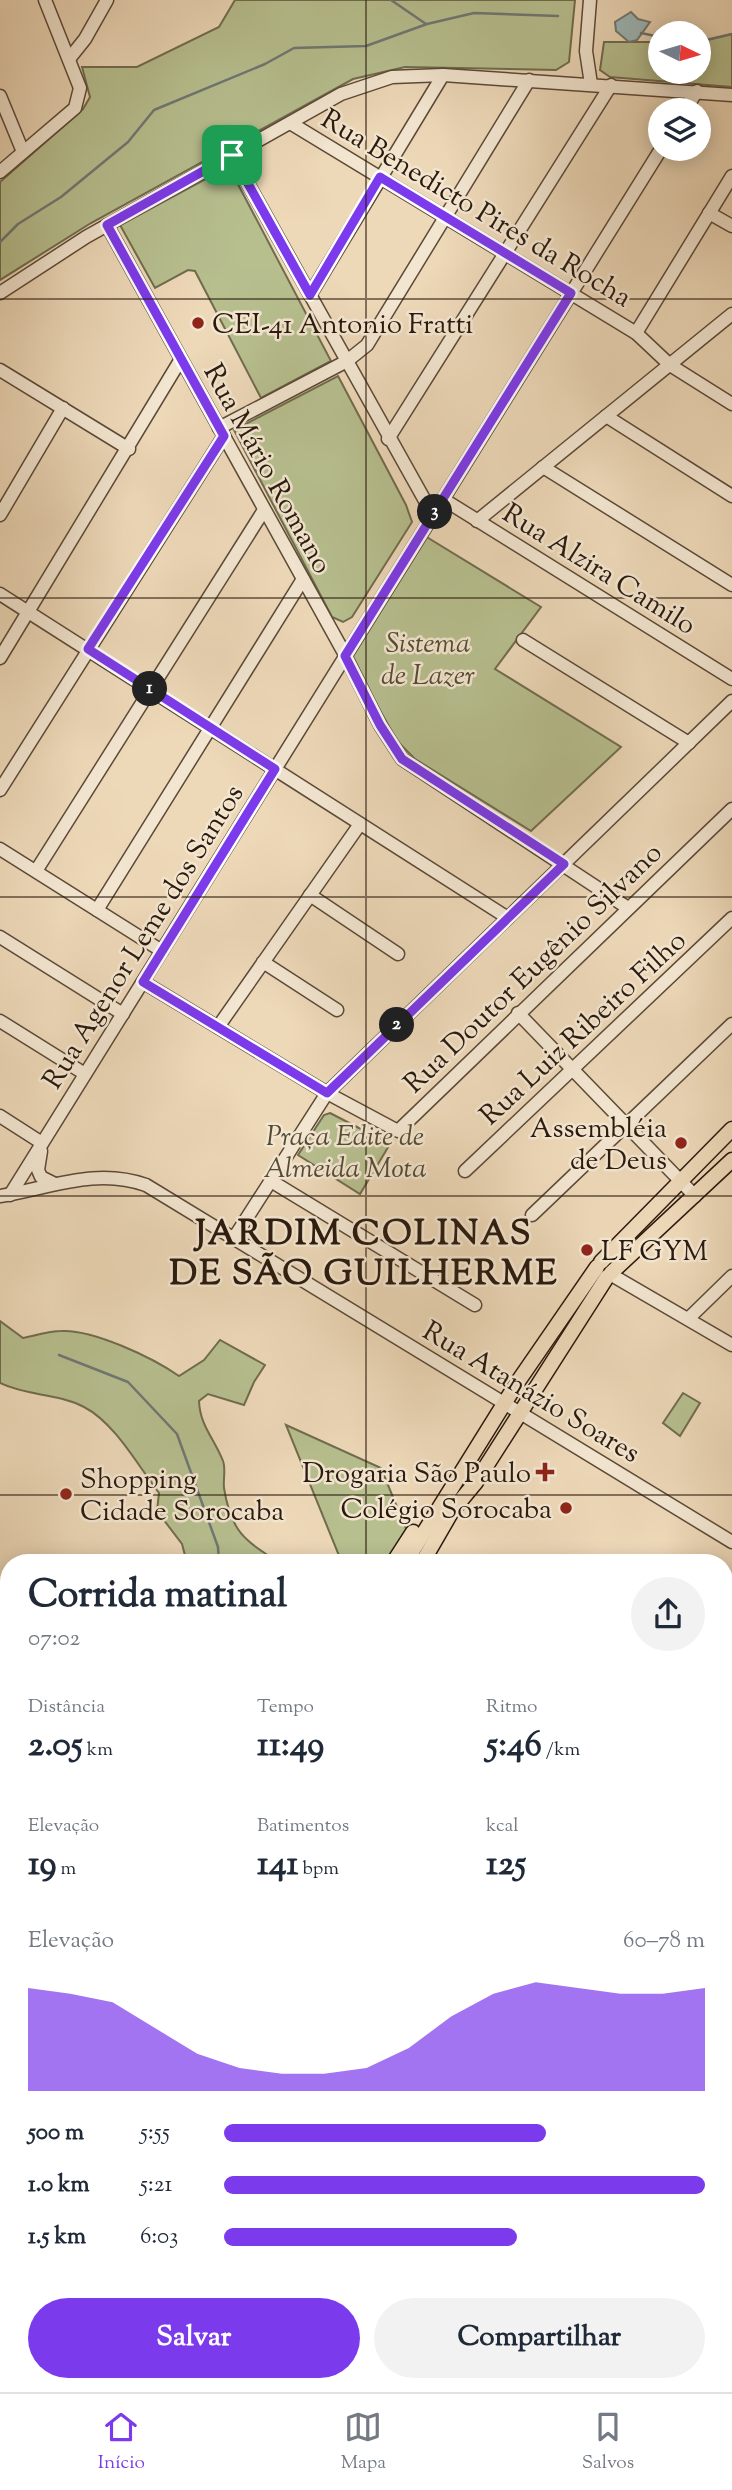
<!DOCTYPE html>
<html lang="pt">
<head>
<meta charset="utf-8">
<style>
  body { margin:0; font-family:"Sorts Mill Goudy",serif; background:#f2f2f3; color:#1f2937; height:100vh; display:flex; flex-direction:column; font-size:26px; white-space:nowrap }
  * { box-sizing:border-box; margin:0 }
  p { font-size:23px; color:#747a83 }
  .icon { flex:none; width:38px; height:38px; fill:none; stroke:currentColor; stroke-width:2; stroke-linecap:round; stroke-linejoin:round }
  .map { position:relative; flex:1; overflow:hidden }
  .drawer { position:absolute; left:0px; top:1554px; width:733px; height:838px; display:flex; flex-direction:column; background:#fff; border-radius:28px 28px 0 0; box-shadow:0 4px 18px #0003 }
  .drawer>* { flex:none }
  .needle { width:46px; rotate:95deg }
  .controls { position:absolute; left:648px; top:21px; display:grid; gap:14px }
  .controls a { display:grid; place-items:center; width:63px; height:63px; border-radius:50%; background:#fff; box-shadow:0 4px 18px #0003; font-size:35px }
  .pin { position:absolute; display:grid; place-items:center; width:60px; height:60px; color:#fff; margin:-30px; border-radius:14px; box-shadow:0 4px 10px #0006 }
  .km { position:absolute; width:35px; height:35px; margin:-18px; border-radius:50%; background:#222; color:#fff; font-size:19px; line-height:35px; text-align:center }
  .round { display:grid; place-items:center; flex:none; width:74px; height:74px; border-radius:37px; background:#f2f2f3 }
  .head { display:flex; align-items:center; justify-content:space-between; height:119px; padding:0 28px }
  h1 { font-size:38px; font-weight:700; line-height:52px }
  .figures { display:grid; grid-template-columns:repeat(3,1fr); gap:10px; height:119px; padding:7px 28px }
  .figures div { display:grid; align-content:center }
  .figures b { font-size:35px; font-weight:700 }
  .figures small { font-size:19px; font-weight:400 }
  .figures p { font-size:19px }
  .chart { height:196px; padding:14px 28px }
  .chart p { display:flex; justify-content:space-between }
  .chart svg { width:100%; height:126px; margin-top:7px; fill:#7c3aed; opacity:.7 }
  .button { display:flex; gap:14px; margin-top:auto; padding:14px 28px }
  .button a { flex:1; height:80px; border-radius:42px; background:#7c3aed; color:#fff; font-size:28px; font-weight:700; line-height:80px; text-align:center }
  .button a+a { background:#f2f2f3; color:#1f2937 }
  ul { padding:0 28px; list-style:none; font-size:23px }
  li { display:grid; grid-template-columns:112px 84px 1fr; align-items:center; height:52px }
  li i { height:18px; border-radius:9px; background:#7c3aed }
  .dock { display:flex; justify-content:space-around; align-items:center; height:98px; border-top:2px solid #e0e1e3; background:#fff; font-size:19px; color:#747a83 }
  .dock a { display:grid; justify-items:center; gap:4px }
  .dock .on { color:#7c3aed }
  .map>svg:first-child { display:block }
</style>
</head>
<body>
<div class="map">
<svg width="732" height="2392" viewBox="0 0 732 2392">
  <rect width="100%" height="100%" fill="#edd8b8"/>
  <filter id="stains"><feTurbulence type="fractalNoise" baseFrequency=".00286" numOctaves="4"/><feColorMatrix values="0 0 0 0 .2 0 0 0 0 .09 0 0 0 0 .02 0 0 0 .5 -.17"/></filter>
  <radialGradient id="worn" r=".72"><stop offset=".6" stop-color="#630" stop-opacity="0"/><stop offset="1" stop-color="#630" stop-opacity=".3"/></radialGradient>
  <g fill="#b7bf8f" stroke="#706c4e" stroke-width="2">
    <path d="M235 0H575L569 62 556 70 405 67 353 79 91 223 0 280V182L83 109 90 97 82 67H137L219 27Z"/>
    <path d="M732 34V87L610 77 600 70 604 42H660V72H698V42Z"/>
    <path d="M226 168 231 171 331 361 261 398 195 271 188 270 155 288 120 225Z"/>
    <path d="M338 376 406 505 412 522 352 617 343 622 332 617 234 430Z"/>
    <path d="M425 536 541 607 495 669 621 747 531 831 415 759 397 741 351 658Z"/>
    <path d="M330 1113 390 1144 360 1194 298 1155 324 1115Z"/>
    <path d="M0 1321 23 1338C35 1336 48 1331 61 1331 93 1329 153 1358 179 1376L204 1360 220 1340 265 1365 254 1382 244 1405 208 1394 199 1401C200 1426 214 1438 223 1461 226 1469 223 1479 224 1488 231 1532 244 1540 280 1563H187L182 1544 157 1511 159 1493C138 1466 115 1423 84 1407 57 1393 26 1396 0 1383Z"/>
    <path d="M683 1393 700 1403 680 1436 663 1423Z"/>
    <path d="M286 1425 381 1468 407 1531 386 1563H342Z"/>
    <path d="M732 1771V1875L725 1882V1777Z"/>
    <path d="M139 2384H166L164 2392H137Z"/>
  </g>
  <path fill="#9db8b9" stroke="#6f7874" stroke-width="2" d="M631 12 638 19 650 22 637 40 629 42 616 31 615 22Z"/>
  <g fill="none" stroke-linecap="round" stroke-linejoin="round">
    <g stroke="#6f7874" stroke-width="2.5">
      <path d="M391 0 426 24"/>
      <path d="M641 33 660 37"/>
      <path d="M698 42 732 34"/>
      <path d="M0 242 18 224 61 197 128 142 154 110 265 64 294 48 366 46 427 24 474 13 558 16"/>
      <path d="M59 1355 128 1382 177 1434 218 1547 219 1563"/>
      <path d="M152 2392 154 2384"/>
    </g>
    <g stroke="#5b4938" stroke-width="15">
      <g id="minor">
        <path d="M590 0 586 51 591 84"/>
        <path d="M69 59 85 39 107 0"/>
        <path d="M0 96 23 152"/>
        <path d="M685 110 697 91"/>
        <path d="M292 124 636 333 670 365 732 404"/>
        <path d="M232 155 433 515"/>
        <path d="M0 172 75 108 80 88 45 0"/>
        <path d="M709 213 732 226"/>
        <path d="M107 225 343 651 380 725 402 759 628 908"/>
        <path d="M0 293 86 237 341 94 392 77 443 75 732 95"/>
        <path d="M310 295 443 75"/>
        <path d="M636 333 732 176"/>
        <path d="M0 370 129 449"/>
        <path d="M606 416 732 496"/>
        <path d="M219 428 347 361 367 345 529 80"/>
        <path d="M388 439 611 85"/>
        <path d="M543 467 732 585"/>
        <path d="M443 499 732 679"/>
        <path d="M0 515 63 408"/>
        <path d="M477 521 732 314"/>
        <path d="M0 594 508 918"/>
        <path d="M523 640 689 743"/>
        <path d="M0 658 181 359"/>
        <path d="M0 790 224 436"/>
        <path d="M0 849 162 951"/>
        <path d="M36 871 264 510"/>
        <path d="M310 895 398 954"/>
        <path d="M97 910 303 579"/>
        <path d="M0 937 123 1014"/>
        <path d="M263 962 337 1010"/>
        <path d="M143 982 327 1093 398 1131 732 809"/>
        <path d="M518 1013 695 1196"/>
        <path d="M0 1021 85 1074"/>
        <path d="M218 1027 360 824"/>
        <path d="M0 1116 42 1143"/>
        <path d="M41 1151 38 1170 41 1177 55 1184"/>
        <path d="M465 1171 732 918"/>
        <path d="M271 1181 475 1305"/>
        <path d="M10 1195 661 149"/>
        <path d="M0 1196C50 1188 96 1167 146 1185L732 1542"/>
        <path d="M532 1215 732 1024"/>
        <path d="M234 1238 327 1093 732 701"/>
        <path d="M610 1274 732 1345"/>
        <path d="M689 1318 732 1276"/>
        <path d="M724 1752 732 1744"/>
        <path d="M724 1898 732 1891"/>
        <path d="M0 2011 9 2007"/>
        <path d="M724 2019 732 2013"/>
        <path d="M0 2041 9 2024"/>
        <path d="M724 2135 732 2128"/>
        <path d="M724 2291 732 2300"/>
        <path d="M464 2384 471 2392"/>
        <path d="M632 2384 639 2392"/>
        <path d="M1 2392 9 2347"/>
        <path d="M90 2392 91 2384"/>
        <path d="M320 2392 322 2384"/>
        <path d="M414 2392 416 2384"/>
        <path d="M506 2392 508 2384"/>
        <path d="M544 2392 546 2384"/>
      </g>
    </g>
    <g stroke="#2a190d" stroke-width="17">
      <g id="major">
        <path d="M601 1262 732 1129"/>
        <path d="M611 1273 732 1160"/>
        <path d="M393 1563 413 1532"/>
        <path d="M405 1563 517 1383 597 1267"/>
        <path d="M422 1563 452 1511 476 1482 607 1277"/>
        <path d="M724 1699H732"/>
        <path d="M724 1727 732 1729"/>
        <path d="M0 1865 9 1856"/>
        <path d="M0 1897 9 1891"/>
        <path d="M205 2392 207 2384"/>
        <path d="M227 2392 229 2384"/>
      </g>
    </g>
    <use href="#minor" stroke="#f3e6d1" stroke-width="12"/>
    <use href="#major" stroke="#edd8b8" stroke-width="14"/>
  </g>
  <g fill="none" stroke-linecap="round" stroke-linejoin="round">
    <g stroke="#fff" stroke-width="14">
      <path id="route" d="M232 155 310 295 380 177 571 293 345 656 380 725 402 759 564 864 327 1093 143 982 275 769 88 649 224 436 107 225Z"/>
    </g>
    <use href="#route" stroke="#7c3aed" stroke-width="9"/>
  </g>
  <path fill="none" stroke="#2a190d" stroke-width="2" stroke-opacity="0.55" d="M366 0V1563M0 299H732M0 598H732M0 897H732M0 1196H732M0 1495H732M0 1794H9M724 1794H732M0 2093H9M724 2093H732M366 2384V2392"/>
  <g fill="#8f2418" stroke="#f3e6d1" stroke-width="2.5">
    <circle cx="198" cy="323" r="7"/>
    <circle cx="681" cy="1143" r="7"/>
    <circle cx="587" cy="1250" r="7"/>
    <path d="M541.5 1461.5h7v7h7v7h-7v7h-7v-7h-7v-7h7z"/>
    <circle cx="66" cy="1494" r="7"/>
    <circle cx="566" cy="1508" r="7"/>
  </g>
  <g text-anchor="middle" stroke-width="5" stroke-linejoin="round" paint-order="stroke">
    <g font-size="28" fill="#2a190d" stroke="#f3e6d1">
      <text transform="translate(477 207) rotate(31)" y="10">Rua Benedicto Pires da Rocha</text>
      <text transform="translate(269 468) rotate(61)" y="10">Rua Mário Romano</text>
      <text transform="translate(600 568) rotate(32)" y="10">Rua Alzira Camilo</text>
      <text transform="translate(142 936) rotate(-58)" y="10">Rua Agenor Leme dos Santos</text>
      <text transform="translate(532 967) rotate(-44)" y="10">Rua Doutor Eugênio Silvano</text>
      <text transform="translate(582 1027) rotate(-43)" y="10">Rua Luiz Ribeiro Filho</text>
      <text transform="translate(532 1391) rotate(31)" y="10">Rua Atanázio Soares</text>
    </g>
    <g font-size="28" fill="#2a190d" stroke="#f3e6d1" text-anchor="start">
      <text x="212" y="333">CEI-41 Antonio Fratti</text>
      <text x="667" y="1137" text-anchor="end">Assembléia<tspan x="667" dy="32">de Deus</tspan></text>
      <text x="601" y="1260">LF GYM</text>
      <text x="531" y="1482" text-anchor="end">Drogaria São Paulo</text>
      <text x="80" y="1488">Shopping<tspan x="80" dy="32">Cidade Sorocaba</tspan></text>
      <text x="552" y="1518" text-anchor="end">Colégio Sorocaba</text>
    </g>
    <g font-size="28" font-style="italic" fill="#544b34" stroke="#f3e6d1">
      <text x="428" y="652">Sistema<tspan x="428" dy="32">de Lazer</tspan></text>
      <text x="345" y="1145">Praça Edite de<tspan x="345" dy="32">Almeida Mota</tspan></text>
    </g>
    <g font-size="35" font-weight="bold" letter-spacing="2" fill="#2a190d" stroke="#f3e6d1">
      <text x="364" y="1244">JARDIM COLINAS<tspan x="364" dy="40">DE SÃO GUILHERME</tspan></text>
    </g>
  </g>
  <rect width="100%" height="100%" filter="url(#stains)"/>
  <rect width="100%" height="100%" fill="url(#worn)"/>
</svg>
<div class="controls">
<a><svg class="needle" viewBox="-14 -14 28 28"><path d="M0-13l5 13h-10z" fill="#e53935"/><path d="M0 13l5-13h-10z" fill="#747a83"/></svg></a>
<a><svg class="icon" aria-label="layers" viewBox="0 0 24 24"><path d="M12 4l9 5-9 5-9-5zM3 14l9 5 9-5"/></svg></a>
</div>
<div class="pin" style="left:232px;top:155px;background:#1e9e55"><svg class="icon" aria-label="arrive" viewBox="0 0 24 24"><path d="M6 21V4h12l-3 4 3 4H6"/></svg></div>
<b class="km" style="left:150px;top:689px">1</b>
<b class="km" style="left:397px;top:1025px">2</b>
<b class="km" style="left:435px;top:512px">3</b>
<section class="drawer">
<div class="head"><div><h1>Corrida matinal</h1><p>07:02</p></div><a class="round"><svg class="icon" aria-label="share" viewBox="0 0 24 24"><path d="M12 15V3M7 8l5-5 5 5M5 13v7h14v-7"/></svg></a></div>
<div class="figures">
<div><p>Distância</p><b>2.05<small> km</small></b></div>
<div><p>Tempo</p><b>11:49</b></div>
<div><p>Ritmo</p><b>5:46<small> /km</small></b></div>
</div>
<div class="figures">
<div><p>Elevação</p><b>19<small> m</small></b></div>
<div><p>Batimentos</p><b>141<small> bpm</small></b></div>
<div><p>kcal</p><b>125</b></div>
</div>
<div class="chart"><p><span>Elevação</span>60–78 m</p>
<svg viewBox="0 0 160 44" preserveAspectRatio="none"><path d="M0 44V8L10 10L20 13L30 22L40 31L50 36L60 38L70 38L80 36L90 29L100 18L110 10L120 6L130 8L140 10L150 10L160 8V44z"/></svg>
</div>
<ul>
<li><b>500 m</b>5:55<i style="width:67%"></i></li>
<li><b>1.0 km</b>5:21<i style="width:100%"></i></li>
<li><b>1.5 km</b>6:03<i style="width:61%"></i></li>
</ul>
<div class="button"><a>Salvar</a><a>Compartilhar</a></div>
</section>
</div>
<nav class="dock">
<a class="on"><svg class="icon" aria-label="home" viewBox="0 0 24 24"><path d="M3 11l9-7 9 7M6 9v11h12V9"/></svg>Início</a>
<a><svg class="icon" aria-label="map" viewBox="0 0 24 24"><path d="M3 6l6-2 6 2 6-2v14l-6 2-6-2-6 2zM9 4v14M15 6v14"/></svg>Mapa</a>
<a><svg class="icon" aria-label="saved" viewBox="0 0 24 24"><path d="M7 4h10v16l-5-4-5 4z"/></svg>Salvos</a>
</nav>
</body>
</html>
